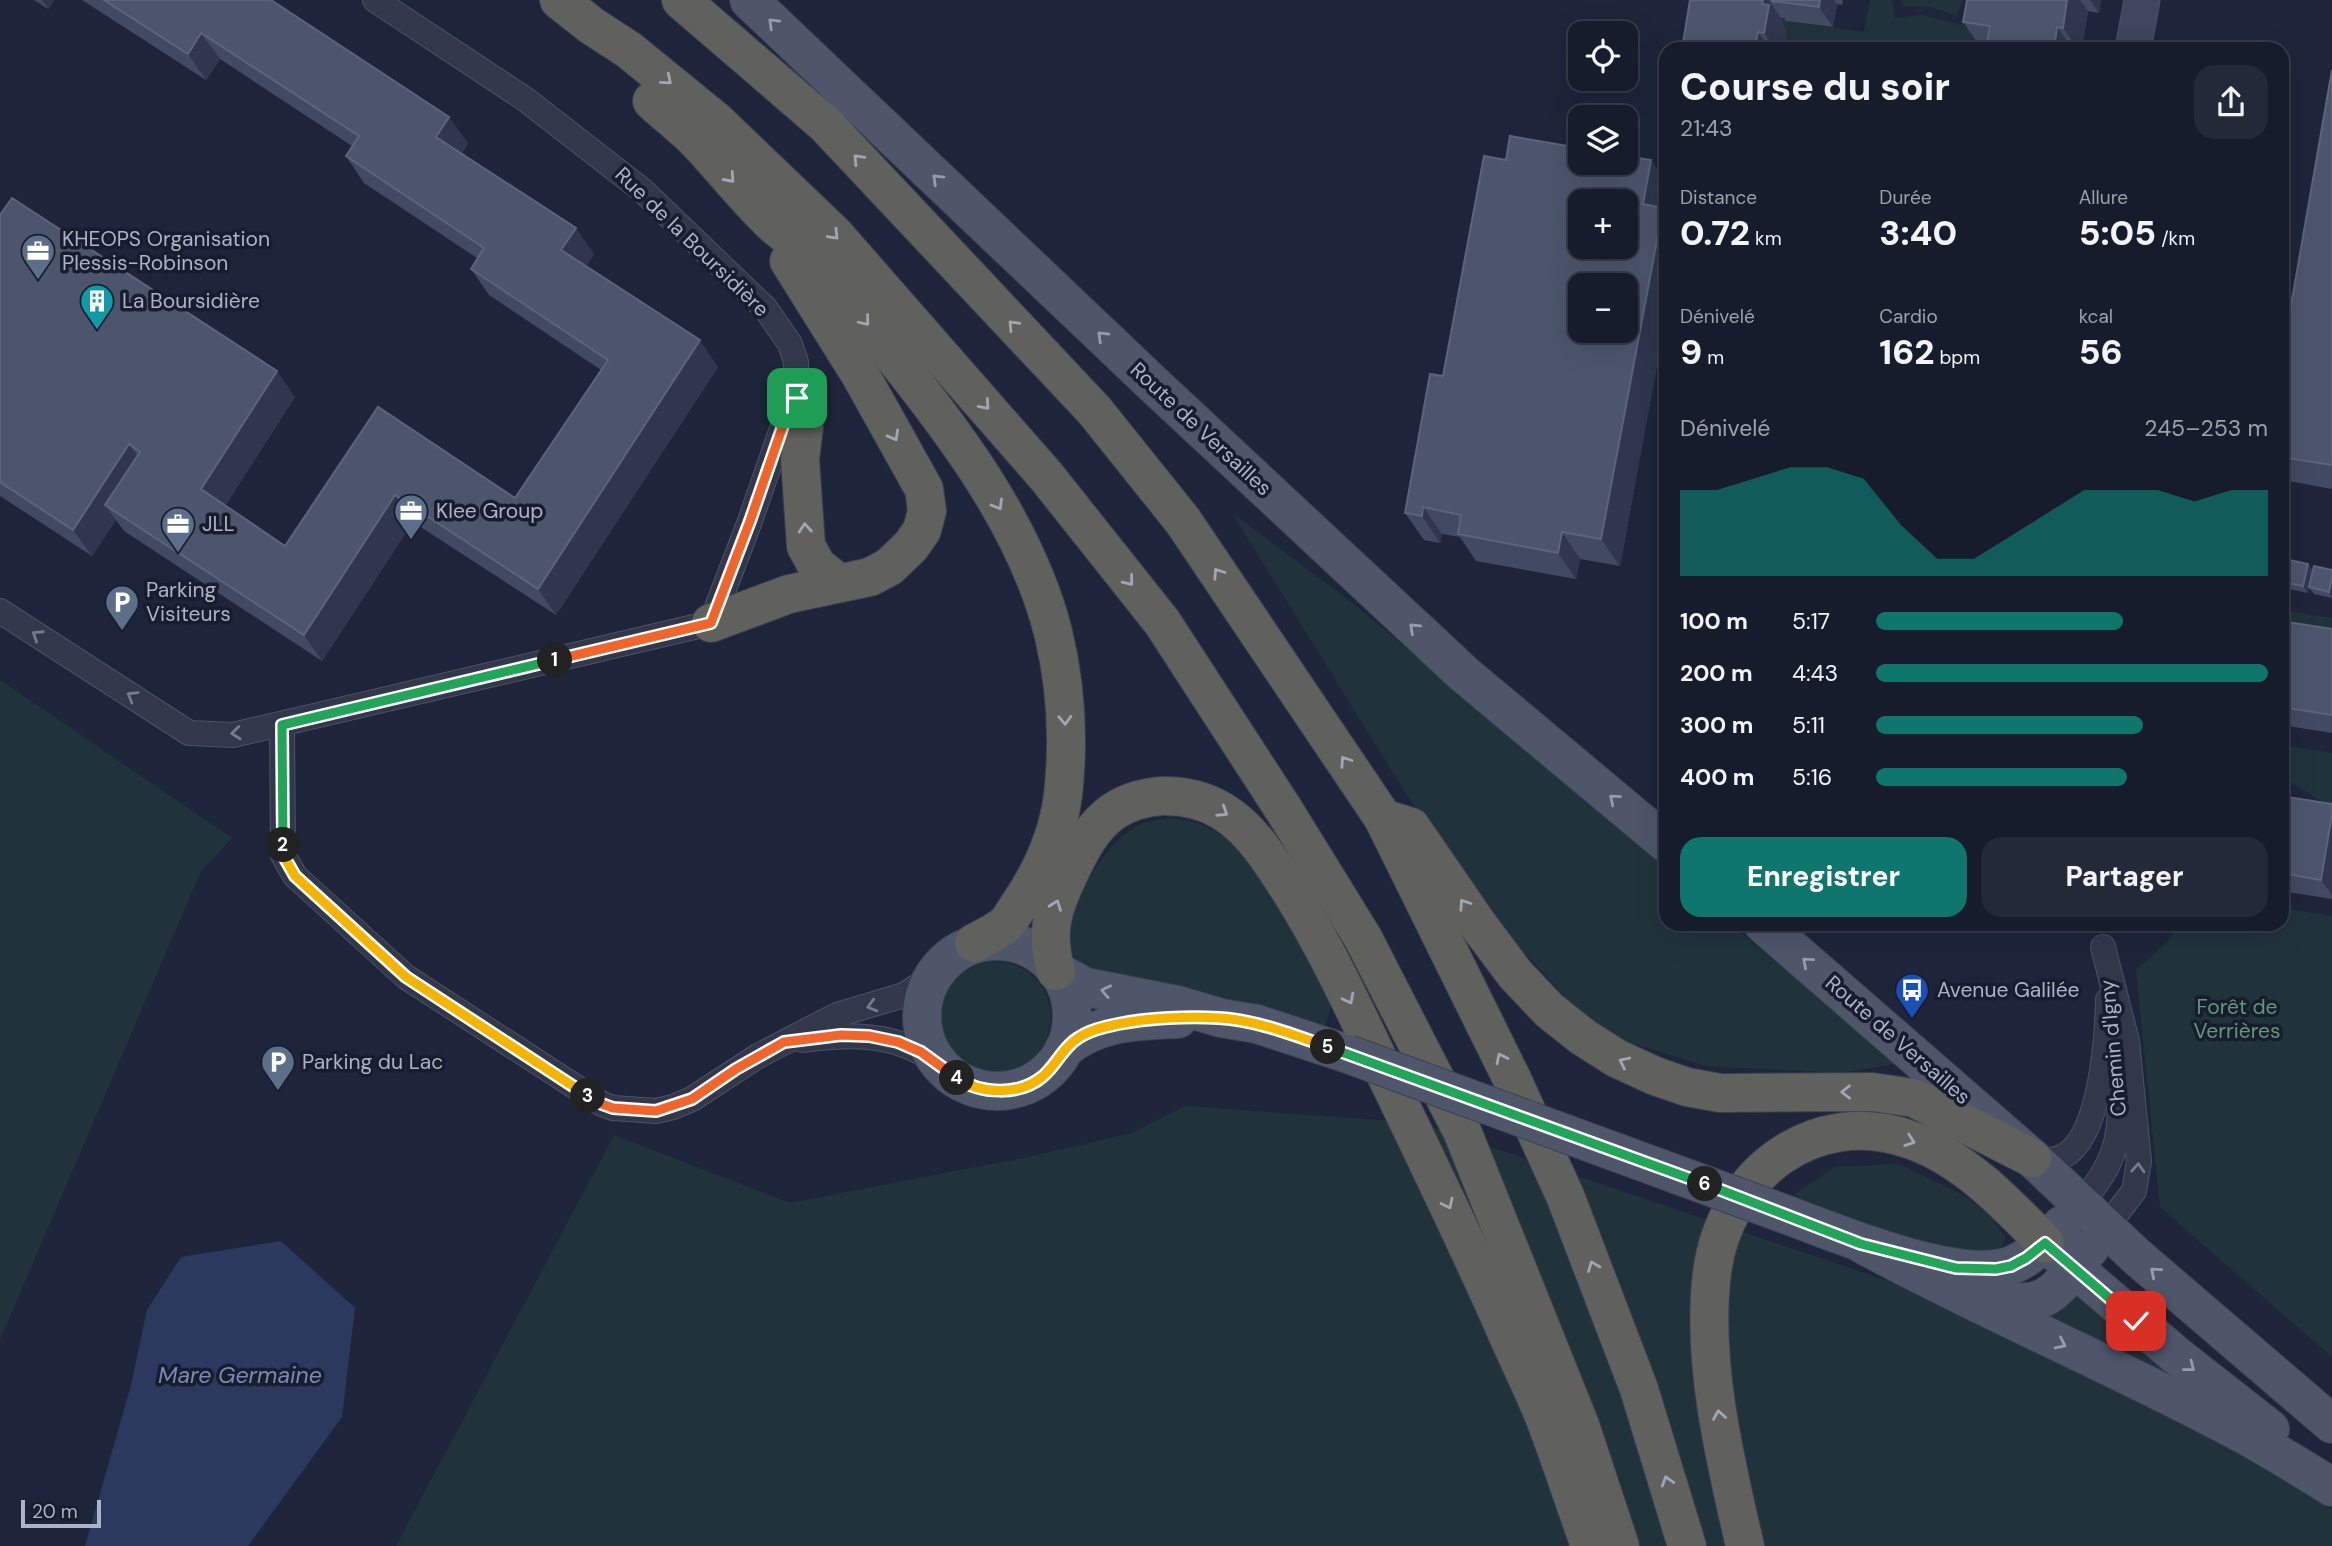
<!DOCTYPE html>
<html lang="fr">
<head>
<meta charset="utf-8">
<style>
  body { margin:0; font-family:"DM Sans",sans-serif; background:#232938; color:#f1f3f6; height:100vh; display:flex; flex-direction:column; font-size:26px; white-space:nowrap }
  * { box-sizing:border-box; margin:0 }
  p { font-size:23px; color:#9ea1a9 }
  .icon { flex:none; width:38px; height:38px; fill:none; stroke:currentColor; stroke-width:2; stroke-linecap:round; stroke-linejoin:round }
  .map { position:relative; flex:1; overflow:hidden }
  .side { position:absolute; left:1659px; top:42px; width:630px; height:889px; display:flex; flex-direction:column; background:#161c2c; border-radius:21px; box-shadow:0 7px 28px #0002,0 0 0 2px #353a48 }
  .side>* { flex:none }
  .tools { position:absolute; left:1568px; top:21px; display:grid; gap:14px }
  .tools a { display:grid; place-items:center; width:70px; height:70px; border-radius:14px; background:#161c2c; box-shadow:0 7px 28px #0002,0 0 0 2px #353a48; font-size:35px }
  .scale { position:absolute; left:21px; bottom:18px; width:80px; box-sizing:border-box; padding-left:7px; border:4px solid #acb2c7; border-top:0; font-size:19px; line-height:24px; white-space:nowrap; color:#acb2c7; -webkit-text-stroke:5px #181d2e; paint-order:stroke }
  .pin { position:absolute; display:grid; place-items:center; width:60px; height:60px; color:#fff; margin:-30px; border-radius:14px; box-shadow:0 4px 10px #0006 }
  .km { position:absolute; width:35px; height:35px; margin:-18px; border-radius:50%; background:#222; color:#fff; font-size:19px; line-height:35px; text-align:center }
  .round { display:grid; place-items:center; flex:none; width:74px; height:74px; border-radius:21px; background:#232938 }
  .summary { display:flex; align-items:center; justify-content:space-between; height:119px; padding:0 21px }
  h1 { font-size:38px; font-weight:800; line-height:52px }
  .metrics { display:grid; grid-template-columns:repeat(3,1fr); gap:10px; height:119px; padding:7px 21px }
  .metrics div { display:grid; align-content:center }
  .metrics b { font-size:35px; font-weight:800 }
  .metrics small { font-size:19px; font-weight:400 }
  .metrics p { font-size:19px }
  .chart { height:196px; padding:14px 21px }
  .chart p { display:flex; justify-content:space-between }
  .chart svg { width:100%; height:126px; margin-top:7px; fill:#0f766e; opacity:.7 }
  .button { display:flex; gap:14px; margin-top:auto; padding:14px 21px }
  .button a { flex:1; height:80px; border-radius:21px; background:#0f766e; color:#fff; font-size:28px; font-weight:800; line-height:80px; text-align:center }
  .button a+a { background:#232938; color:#f1f3f6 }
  ul { padding:0 21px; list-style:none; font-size:23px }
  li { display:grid; grid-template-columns:112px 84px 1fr; align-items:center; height:52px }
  li i { height:18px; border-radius:9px; background:#0f766e }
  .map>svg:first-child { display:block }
</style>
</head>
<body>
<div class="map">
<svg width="2332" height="1546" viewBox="0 0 2332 1546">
  <rect width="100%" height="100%" fill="#1e253a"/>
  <g fill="#20333b">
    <path d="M1870 0H1892L1895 18 1922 15 1961 25 1970 10 1985 49H1784L1781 18 1786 19V21L1864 32Z"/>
    <path d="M1902 0H1964L1956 15 1929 7 1903 6Z"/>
    <path d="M1232 513 1358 607 1666 869V924H1731L1896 1064 1839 1073 1706 1066 1625 1041 1580 1013 1514 941 1438 845Z"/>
    <path d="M2282 610 2332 618V631L2282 623Z"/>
    <path d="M0 680 232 838 201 871 0 1340Z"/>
    <path d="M2282 745 2332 753V804L2324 803 2282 777Z"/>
    <path d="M1168 818C1185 819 1200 822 1215 831 1256 854 1307 960 1332 1003L1324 1030 1103 980 1077 964 1066 941 1076 899 1102 858 1121 837 1142 823Z"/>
    <path d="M2282 908 2332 916V1357L2160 1207 2136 970 2170 939 2180 924H2282Z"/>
    <circle cx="996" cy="1017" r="55"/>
    <path d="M1185 1106 1420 1123 1983 1313 2256 1457 2332 1510V1546H396L614 1135 790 1203 1028 1157 1132 1133Z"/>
    <path d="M1899 1164 1967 1197 1991 1217 2006 1239 1999 1252 1956 1254 1808 1206 1795 1194 1835 1167Z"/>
    <path d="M2081 1289 2266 1434 2045 1326 2046 1312Z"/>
  </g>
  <path fill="#2c395f" d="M281 1241 355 1308 342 1417 248 1546H85L131 1385 147 1310 181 1257Z"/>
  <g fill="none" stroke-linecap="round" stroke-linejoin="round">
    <g stroke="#4c5265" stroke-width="26">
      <g id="minor">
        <path d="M0 611 189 733 233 735 711 623 750 521 787 414 797 398 796 362 790 344 766 309 642 190 525 99 375 0"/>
        <path d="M282 725 283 855 295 876 406 977 602 1104 613 1108 656 1111 673 1107 692 1099 758 1056 837 1015 904 995 932 977"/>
        <path d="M2103 947 2127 1041 2139 1161 2134 1191 2107 1226"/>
        <path d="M802 1040C842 1035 882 1032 920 1052 931 1057 941 1067 951 1075"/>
        <path d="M2032 1158C2043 1160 2054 1162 2064 1156 2101 1135 2107 1039 2108 1000"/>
        <path d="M2081 1203C2111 1169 2123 1140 2119 1095"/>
      </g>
    </g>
    <g stroke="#4c5265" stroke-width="37">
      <path id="secondary" d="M2133 49 2142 0"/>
    </g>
    <g stroke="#3b4153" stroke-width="40">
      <g id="primary">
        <path d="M749 0 1152 383 1464 674 1666 843"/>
        <path d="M1763 924 2032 1158 2136 1256 2332 1424"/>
        <circle cx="997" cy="1016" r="75"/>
        <path d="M1056 971 1085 987 1177 1005 1221 1018 1257 1024 1348 1054"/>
        <path d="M1064 1049C1098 1021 1136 1021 1178 1019"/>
        <path d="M1790 1216C1840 1235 1962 1285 2012 1265 2032 1257 2047 1240 2062 1225"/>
        <path d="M2045 1243 2177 1356 2270 1429"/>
        <path d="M1862 1244C1987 1312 2119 1367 2245 1435 2274 1451 2303 1469 2332 1487"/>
        <path d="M1986 1297C2048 1313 2054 1293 2090 1248"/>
      </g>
    </g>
    <g stroke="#393f51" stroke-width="40">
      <g id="trunk">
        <path d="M559 0 592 26 629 50 716 121 835 235 1046 476 1162 622 1284 810 1363 938 1462 1131 1580 1425 1620 1546"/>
        <path d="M681 0 825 124 1094 410 1183 521 1383 818 1513 1081 1566 1198 1639 1389 1687 1546"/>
        <path d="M652 101C665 113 679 124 692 136 718 162 740 192 767 218 774 226 783 232 791 239 825 272 855 309 885 346 953 430 1026 526 1053 632 1066 685 1069 741 1063 795 1058 835 1043 869 1021 902 1016 909 1012 917 1006 924 997 932 985 937 974 943"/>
        <path d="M797 398 804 427 800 459 806 546 817 566 839 583"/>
        <path d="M711 623 789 594 870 577 889 567 911 546 922 530 927 511 924 489 861 376 789 261"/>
        <path d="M1388 820 1411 827 1479 926 1515 974 1549 1010 1583 1037 1616 1058 1655 1076 1687 1087 1720 1093 1872 1092 1914 1098 2032 1158"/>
        <path d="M1056 971C1045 933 1052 909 1069 874 1080 851 1092 826 1114 811 1128 802 1146 797 1162 796 1209 795 1239 817 1265 853 1319 928 1356 1014 1396 1096 1434 1176 1473 1255 1508 1336 1520 1363 1534 1391 1545 1419 1561 1461 1575 1504 1590 1546"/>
        <path d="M1745 1546C1725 1460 1701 1360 1712 1273 1724 1175 1814 1105 1911 1140 1964 1158 2007 1204 2045 1243"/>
      </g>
    </g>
    <use href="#minor" stroke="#32384a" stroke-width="24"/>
    <use href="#secondary" stroke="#3f465d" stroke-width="35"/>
    <use href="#primary" stroke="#4f566a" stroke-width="38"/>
    <use href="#trunk" stroke="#60605c" stroke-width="38"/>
    <g stroke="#3b4153" stroke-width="40" stroke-linecap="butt">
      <path id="primary-bridge" d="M1348 1054 1790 1216"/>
    </g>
    <use href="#primary-bridge" stroke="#4f566a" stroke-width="38"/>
  </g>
  <g fill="#424a62">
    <path d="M34 0H54L48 9Z"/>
    <path d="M82 0H271L468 143 462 153 594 254 586 267 718 367 556 615 413 522 322 661 124 531 116 520 92 556 0 496V215L295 397 225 506 285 546 378 407 515 498 601 370 489 295 471 269 477 258 364 183 346 156 352 146 220 59 206 80Z"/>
    <path d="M1690 0H1843L1842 5 1837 4 1833 27 1786 21 1784 18H1781L1782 23 1787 31 1784 49H1682Z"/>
    <path d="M1967 0H2101L2099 13 2088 11 2082 49H1982L1963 22Z"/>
    <path d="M2332 70V489L2284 480 2282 477V339L2285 340Z"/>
    <path d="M1506 160H1651L1666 182V316L1620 566 1580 559 1576 579 1476 561 1460 537 1442 534 1440 543 1424 540 1405 513 1443 376Z"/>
    <path d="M2308 564 2313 571 2332 570V598L2314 594 2309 588 2308 593 2289 589 2284 582Z"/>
    <path d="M2282 621 2332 629V733L2282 725Z"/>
    <path d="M2282 796 2332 804V899L2282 891Z"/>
  </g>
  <g fill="#2f364d">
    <path d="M42 0H54L48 9Z"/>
    <path d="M1763 0H1769L1781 18 1782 23 1787 31 1784 49H1775L1764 33Z"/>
    <path d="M1820 0H1834L1837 4 1833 27 1819 7Z"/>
    <path d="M2067 0H2080L2088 11 2082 49H2078L2063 28Z"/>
    <path d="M2090 0H2101L2099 13Z"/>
    <path d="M2057 27 2073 49H2054Z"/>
    <path d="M1758 32 1770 49H1754Z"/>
    <path d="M201 33 220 59 206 80 188 54Z"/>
    <path d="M449 117 468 143 455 163 436 137Z"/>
    <path d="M1651 160 1666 182V316L1620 566 1601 539 1643 204Z"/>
    <path d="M576 228 594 254 580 277 561 250Z"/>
    <path d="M700 340 718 367 556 615 538 589Z"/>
    <path d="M277 371 295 397 219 516 201 489Z"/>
    <path d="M129 444 148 471 105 505 116 520 92 556 73 530Z"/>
    <path d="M395 495 413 522 322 661 304 635Z"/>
    <path d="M1423 507 1442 534 1440 543 1422 516Z"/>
    <path d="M1562 532 1580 559 1576 579 1558 553Z"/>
    <path d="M2308 564 2313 571 2308 593 2303 586Z"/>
    <path d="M2332 578V597L2329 592Z"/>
    <path d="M2332 814V895L2321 880Z"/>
  </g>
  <g fill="#4d556d" stroke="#5c647b" stroke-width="2" fill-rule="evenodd">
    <path d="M104 0H271L449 117 436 137 576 228 561 250 700 340 538 589 395 495 304 635 105 505 140 452 129 444 73 530 0 482V215L12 198 277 371 201 489 285 546 378 407 515 498 608 360 471 269 484 248 346 156 359 136 201 33 188 54Z"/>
    <path d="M1690 0H1763L1762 4 1769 5 1764 33 1758 32 1754 49H1682Z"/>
    <path d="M1772 0H1820L1819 7 1772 1Z"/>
    <path d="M1967 0H2067L2063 28 2057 27 2054 49H1986L1990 26 1963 22Z"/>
    <path d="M2332 70V465L2282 457V339L2285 340Z"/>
    <path d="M1510 136 1580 148V163H1626V156L1651 160 1643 204 1663 208 1601 539 1562 532 1558 553 1458 534 1461 515 1423 507 1422 516 1405 513 1430 374 1443 376 1484 156 1506 160ZM1580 201H1626V247H1580ZM1580 285H1626V331H1580Z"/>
    <path d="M2289 560 2308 564 2303 586 2284 582Z"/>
    <path d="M2314 566 2332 570V578L2329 592 2309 587Z"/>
    <path d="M2282 621 2332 629V715L2282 707Z"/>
    <path d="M2282 796 2332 804V814L2321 880 2282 873Z"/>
  </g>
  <defs><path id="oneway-chevron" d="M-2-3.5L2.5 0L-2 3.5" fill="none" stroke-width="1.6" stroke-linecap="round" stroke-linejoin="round" transform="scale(1.75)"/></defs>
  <g stroke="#959bb0">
    <use href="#oneway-chevron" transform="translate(773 23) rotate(-136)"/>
    <use href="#oneway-chevron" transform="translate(937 179) rotate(-136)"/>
    <use href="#oneway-chevron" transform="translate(1102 336) rotate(-136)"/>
    <use href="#oneway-chevron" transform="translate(1414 628) rotate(-137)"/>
    <use href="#oneway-chevron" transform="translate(1614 799) rotate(-140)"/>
    <use href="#oneway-chevron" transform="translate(1807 962) rotate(-139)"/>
    <use href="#oneway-chevron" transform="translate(1106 991) rotate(-168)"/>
    <use href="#oneway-chevron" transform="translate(2155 1272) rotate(-139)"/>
    <use href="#oneway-chevron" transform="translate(2061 1344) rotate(26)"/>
    <use href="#oneway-chevron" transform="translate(2190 1367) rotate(38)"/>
  </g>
  <g stroke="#a1a6b7">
    <use href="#oneway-chevron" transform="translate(667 80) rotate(40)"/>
    <use href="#oneway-chevron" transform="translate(858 159) rotate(-133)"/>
    <use href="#oneway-chevron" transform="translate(730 178) rotate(48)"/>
    <use href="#oneway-chevron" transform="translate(834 235) rotate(46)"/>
    <use href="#oneway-chevron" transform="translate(865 321) rotate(51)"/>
    <use href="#oneway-chevron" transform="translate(1013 325) rotate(-133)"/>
    <use href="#oneway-chevron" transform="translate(985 405) rotate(49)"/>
    <use href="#oneway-chevron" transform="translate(894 436) rotate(61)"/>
    <use href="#oneway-chevron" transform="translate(998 505) rotate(60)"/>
    <use href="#oneway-chevron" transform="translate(805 528) rotate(-95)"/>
    <use href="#oneway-chevron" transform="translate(1218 573) rotate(-124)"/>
    <use href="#oneway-chevron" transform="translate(1129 581) rotate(51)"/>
    <use href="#oneway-chevron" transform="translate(1065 720) rotate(88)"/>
    <use href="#oneway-chevron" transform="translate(1345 761) rotate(-124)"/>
    <use href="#oneway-chevron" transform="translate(1223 812) rotate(33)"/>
    <use href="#oneway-chevron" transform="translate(1464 904) rotate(-124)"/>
    <use href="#oneway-chevron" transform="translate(1056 905) rotate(-70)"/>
    <use href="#oneway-chevron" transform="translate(1349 999) rotate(63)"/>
    <use href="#oneway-chevron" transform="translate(1501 1058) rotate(-116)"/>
    <use href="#oneway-chevron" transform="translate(1624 1062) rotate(-154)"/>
    <use href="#oneway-chevron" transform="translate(1846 1092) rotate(179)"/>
    <use href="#oneway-chevron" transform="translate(1910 1141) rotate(19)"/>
    <use href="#oneway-chevron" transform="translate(1448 1204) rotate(64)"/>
    <use href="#oneway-chevron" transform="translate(1593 1266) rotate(-111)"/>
    <use href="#oneway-chevron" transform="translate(1719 1415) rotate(-99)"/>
    <use href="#oneway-chevron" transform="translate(1667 1481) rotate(-107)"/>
  </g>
  <g stroke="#757b8f">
    <use href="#oneway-chevron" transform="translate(37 635) rotate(-147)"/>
    <use href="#oneway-chevron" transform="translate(132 696) rotate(-149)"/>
    <use href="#oneway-chevron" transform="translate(236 733) rotate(174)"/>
    <use href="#oneway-chevron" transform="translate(872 1006) rotate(164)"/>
    <use href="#oneway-chevron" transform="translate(2138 1168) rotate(-87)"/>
  </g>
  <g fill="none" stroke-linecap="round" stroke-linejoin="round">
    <g stroke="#fff" stroke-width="14">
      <path id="split-1" d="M555 660 711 623 750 521 787 414 797 398"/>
    </g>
    <g stroke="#fff" stroke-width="14">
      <path id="split-2" d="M283 845 282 725 555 660"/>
    </g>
    <g stroke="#fff" stroke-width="14">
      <path id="split-3" d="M283 845V855L295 876 406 977 588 1096"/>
    </g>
    <g stroke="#fff" stroke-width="14">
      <path id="split-4" d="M588 1096 602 1104 613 1108 656 1111 692 1099 736 1069 784 1042 841 1035 869 1036 898 1042 921 1052 957 1078"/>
    </g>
    <g stroke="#fff" stroke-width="14">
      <path id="split-5" d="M957 1078C980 1094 1019 1096 1042 1077 1056 1066 1062 1048 1078 1038 1090 1030 1104 1027 1118 1024 1148 1018 1188 1016 1219 1018 1256 1020 1294 1035 1328 1047"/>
    </g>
    <g stroke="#fff" stroke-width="14">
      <path id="split-6" d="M1328 1047 1705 1184"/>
    </g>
    <g stroke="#fff" stroke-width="14">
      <path id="split-7" d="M1705 1184 1861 1244 1956 1268 1996 1269 2011 1266 2026 1258 2045 1243 2136 1321"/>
    </g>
    <use href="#split-1" stroke="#f0652b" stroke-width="9"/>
    <use href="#split-2" stroke="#22a559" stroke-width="9"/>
    <use href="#split-3" stroke="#f5b400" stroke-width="9"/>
    <use href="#split-4" stroke="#f0652b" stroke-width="9"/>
    <use href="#split-5" stroke="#f5b400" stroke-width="9"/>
    <use href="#split-6" stroke="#22a559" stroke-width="9"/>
    <use href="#split-7" stroke="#22a559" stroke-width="9"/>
  </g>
  <defs>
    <g id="office-pin" transform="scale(1.75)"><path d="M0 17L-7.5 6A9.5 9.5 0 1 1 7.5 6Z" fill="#5c6f8a" stroke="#181d2e"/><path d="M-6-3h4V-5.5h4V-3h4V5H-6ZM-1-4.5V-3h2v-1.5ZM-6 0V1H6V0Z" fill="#fff"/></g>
    <g id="building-pin" transform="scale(1.75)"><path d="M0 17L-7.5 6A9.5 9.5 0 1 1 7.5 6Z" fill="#0f9aa8" stroke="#181d2e"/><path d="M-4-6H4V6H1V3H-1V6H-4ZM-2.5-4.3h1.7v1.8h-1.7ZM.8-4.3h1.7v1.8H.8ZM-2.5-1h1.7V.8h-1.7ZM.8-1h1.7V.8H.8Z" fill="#fff"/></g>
    <g id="parking-pin" transform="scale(1.75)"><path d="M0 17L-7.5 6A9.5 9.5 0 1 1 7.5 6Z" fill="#5c6f8a" stroke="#181d2e"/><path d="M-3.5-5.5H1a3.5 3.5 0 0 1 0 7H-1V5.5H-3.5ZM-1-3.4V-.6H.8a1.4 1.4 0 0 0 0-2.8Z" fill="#fff"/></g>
    <g id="bus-pin" transform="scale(1.75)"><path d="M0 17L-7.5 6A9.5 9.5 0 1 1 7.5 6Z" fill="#1a4fb4" stroke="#181d2e"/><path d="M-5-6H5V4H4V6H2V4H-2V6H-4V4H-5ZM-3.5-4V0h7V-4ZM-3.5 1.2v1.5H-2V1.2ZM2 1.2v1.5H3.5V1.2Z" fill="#fff"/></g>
  </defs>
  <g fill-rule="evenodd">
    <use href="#office-pin" x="38" y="251"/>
    <use href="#building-pin" x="97" y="301"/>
    <use href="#office-pin" x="411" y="511"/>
    <use href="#office-pin" x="178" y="524"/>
    <use href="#parking-pin" x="122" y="602"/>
    <use href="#bus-pin" x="1912" y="990"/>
    <use href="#parking-pin" x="278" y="1062"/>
  </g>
  <g text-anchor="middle" stroke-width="7" stroke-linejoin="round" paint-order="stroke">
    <g font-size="21" fill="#acb2c7" stroke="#181d2e" text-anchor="start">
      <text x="62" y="246">KHEOPS Organisation<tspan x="62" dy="24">Plessis-Robinson</tspan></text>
      <text x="122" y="308">La Boursidière</text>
      <text x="436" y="518">Klee Group</text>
      <text x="202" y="531">JLL</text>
      <text x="146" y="597">Parking<tspan x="146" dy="24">Visiteurs</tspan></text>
      <text x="1937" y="997">Avenue Galilée</text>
      <text x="302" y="1069">Parking du Lac</text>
    </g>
    <g font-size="21" fill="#acb2c7" stroke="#181d2e">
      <text transform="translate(692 242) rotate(44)" y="7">Rue de la Boursidière</text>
      <text transform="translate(1201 429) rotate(43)" y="7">Route de Versailles</text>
      <text transform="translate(1898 1040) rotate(41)" y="7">Route de Versailles</text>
      <text transform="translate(2113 1048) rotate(-95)" y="7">Chemin d'Igny</text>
    </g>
    <g font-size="21" fill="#619977" stroke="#181d2e">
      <text x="2237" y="1014">Forêt de<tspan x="2237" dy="24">Verrières</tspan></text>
    </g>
    <g font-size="23" font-style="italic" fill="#7989b7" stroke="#181d2e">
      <text x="240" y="1383">Mare Germaine</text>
    </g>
  </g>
</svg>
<div class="tools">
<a><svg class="icon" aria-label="locate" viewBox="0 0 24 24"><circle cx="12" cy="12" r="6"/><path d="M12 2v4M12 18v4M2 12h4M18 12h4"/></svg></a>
<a><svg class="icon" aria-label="layers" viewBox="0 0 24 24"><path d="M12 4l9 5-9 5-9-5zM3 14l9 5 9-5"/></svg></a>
<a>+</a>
<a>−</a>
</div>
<div class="scale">20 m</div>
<div class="pin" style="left:797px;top:398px;background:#1e9e55"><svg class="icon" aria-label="arrive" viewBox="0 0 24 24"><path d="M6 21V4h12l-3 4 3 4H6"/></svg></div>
<div class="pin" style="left:2136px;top:1321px;background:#d93025"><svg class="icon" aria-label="check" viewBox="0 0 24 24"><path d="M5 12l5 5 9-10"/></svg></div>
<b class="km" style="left:555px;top:660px">1</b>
<b class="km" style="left:283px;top:845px">2</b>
<b class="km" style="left:588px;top:1096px">3</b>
<b class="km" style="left:957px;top:1078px">4</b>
<b class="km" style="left:1328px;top:1047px">5</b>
<b class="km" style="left:1705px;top:1184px">6</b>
<section class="side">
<div class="summary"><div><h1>Course du soir</h1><p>21:43</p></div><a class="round"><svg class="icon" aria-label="share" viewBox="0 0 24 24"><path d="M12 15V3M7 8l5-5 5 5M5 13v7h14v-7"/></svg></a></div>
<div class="metrics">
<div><p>Distance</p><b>0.72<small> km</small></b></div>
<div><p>Durée</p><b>3:40</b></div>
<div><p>Allure</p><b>5:05<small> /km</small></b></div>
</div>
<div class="metrics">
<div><p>Dénivelé</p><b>9<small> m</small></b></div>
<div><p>Cardio</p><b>162<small> bpm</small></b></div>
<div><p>kcal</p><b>56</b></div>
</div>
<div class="chart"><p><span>Dénivelé</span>245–253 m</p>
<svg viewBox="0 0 160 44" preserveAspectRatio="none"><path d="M0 44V14L10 14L20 10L30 6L40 6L50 10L60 26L70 38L80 38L90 30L100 22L110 14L120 14L130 14L140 18L150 14L160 14V44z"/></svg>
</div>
<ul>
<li><b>100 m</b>5:17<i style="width:63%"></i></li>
<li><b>200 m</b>4:43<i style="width:100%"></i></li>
<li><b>300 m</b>5:11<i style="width:68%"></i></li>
<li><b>400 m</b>5:16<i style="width:64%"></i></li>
</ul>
<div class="button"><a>Enregistrer</a><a>Partager</a></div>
</section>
</div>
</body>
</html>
